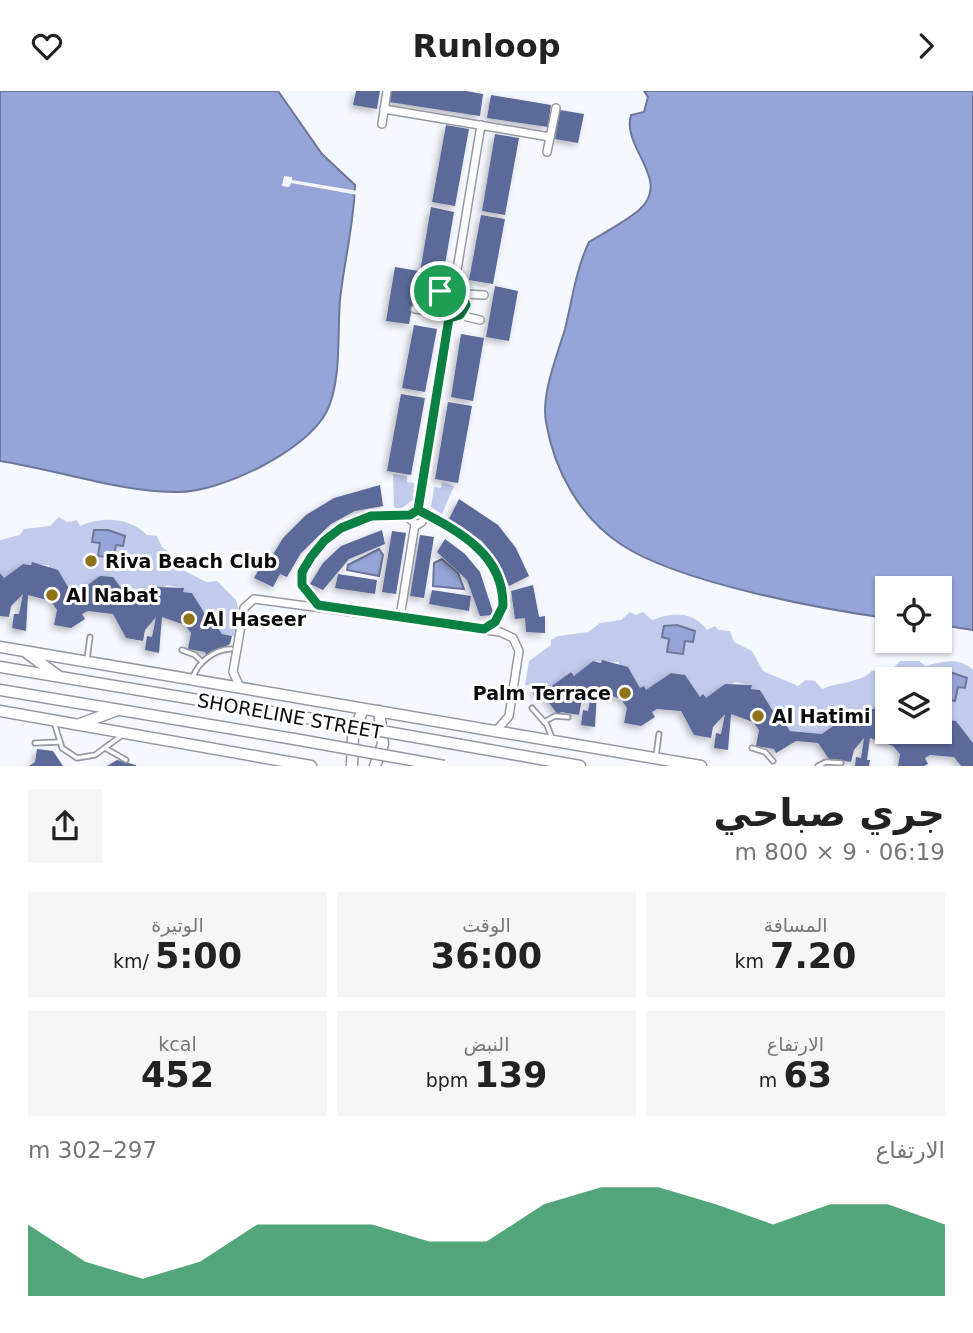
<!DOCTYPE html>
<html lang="ar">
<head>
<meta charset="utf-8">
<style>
  body { margin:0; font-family:"DejaVu Sans","Noto Naskh Arabic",sans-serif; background:#f6f6f6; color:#222; direction:rtl; height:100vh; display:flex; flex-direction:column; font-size:26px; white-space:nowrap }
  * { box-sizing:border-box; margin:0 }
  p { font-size:23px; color:#767676 }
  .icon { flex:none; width:38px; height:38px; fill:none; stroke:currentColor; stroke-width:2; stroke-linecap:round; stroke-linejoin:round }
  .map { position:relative; height:675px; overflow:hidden; direction:ltr }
  .details { display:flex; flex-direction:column; background:#fff; flex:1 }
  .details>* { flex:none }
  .buttons { position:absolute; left:875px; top:485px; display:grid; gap:14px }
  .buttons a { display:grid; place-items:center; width:77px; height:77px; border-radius:0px; background:#fff; box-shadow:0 2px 5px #0004; font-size:35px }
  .pin { position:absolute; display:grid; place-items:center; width:60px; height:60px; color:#fff; margin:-30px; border:4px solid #fff; border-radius:50%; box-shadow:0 2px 7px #0007 }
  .round { display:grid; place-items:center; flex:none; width:74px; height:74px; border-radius:0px; background:#f6f6f6 }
  .head { display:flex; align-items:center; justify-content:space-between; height:119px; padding:0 28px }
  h1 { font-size:38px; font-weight:800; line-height:52px }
  .stats { display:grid; grid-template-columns:repeat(3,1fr); gap:10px; height:119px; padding:7px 28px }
  .stats div { display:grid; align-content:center; border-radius:0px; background:#f6f6f6; text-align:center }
  .stats b { font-size:35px; font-weight:800 }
  .stats small { font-size:19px; font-weight:400 }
  .stats p { font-size:19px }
  .chart { height:196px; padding:14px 28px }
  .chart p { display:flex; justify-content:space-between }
  .chart svg { width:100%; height:126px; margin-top:7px; fill:#0b8043; opacity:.7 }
  header { display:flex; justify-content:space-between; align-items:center; height:91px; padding:0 28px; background:#fff; font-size:32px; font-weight:800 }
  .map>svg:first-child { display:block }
</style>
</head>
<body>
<header><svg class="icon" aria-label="forward" viewBox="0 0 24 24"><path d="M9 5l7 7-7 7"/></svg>Runloop<svg class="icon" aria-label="heart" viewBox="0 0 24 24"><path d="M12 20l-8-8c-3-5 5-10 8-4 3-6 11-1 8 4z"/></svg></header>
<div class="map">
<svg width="973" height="675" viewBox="0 0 973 675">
  <defs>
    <filter id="shadow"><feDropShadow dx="-3" dy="3" stdDeviation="3.5" flood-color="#0004"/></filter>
  </defs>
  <rect width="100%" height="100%" fill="#f6f8ff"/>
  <g fill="#c1cced">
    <path d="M393 383 407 385V391L414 392 413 409 399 419 394 416Z"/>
    <path d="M442 391 454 395 442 423 431 416 434 396 441 397Z"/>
    <path d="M59 426 67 431 77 429 80 435C101 425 130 426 147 444L157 445 162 456 183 471V479L206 491 217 490 236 509 240 524 237 546 222 543 208 521 205 523 192 502 183 501V497L167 494 138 510 135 507 131 510 70 499 58 479 49 477V474L23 473 4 487 0 484V449L20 444 24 438 50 435Z"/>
    <path d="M630 521 636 524 643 521 652 529C672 521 693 520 707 539L715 535 719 539 730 540 734 551 752 560 763 580 798 595 806 589 815 590 822 598C838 591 860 592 872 580L892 579 900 570H919L926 575C942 570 960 566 973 579V652L956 630 944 628 940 631V588H887V617H866L822 643 790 640 776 618 773 620 760 599 751 598 752 594 735 591 706 607 703 604 700 606 684 584 671 582 646 599 640 597 628 577 619 575V571L593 570 574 585 571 581 549 597 525 594 529 570 551 554V549L558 545 588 541 600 532 621 529Z"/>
  </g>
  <g fill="#95a5d7" stroke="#6c779b" stroke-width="2">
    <path d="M0 0H278L322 63 355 94C354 133 344 171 340 209 337 244 342 288 327 320 307 360 221 401 178 401 119 401 58 379 0 370Z"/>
    <path d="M644 0H973V539L940 534V497H887V527C819 518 678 491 622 454 580 427 554 379 546 331 541 303 557 265 565 238 572 210 576 178 589 151 605 141 625 131 639 119 673 89 621 57 631 24L644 21 648 6Z"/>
    <path d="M94 439H108L125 445 123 455 116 454 113 467 98 465 100 452 92 451Z"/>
    <path d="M379 458 383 464 379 485 347 479 348 474Z"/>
    <path d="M442 468 458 482 464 498 433 495 434 472Z"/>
    <path d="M677 534 695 540 693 551 685 550 683 563 667 561 669 548 662 546 664 535Z"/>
    <path d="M936 581H950L967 587 965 597 958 596 955 610 940 607V588H935Z"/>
  </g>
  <path fill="#f6f8ff" d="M284 85 292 86V89L358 100V104L291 92 289 96 282 95Z"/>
  <g fill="#5c6a99" filter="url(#shadow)">
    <path d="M356 0H380L377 18 353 14Z"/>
    <path d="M391 0H466L483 3 480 25 389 11Z"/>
    <path d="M491 4 551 14 548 36 487 27Z"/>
    <path d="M560 19 584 23 578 52 555 48Z"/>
    <path d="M446 34 469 38 455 115 432 111Z"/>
    <path d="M495 43 519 47 505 124 482 120Z"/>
    <path d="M431 116 454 121 443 185 420 181Z"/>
    <path d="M481 124 505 128 493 193 469 189Z"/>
    <path d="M395 176 419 180 409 233 386 230Z"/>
    <path d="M495 195 518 200 509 250 486 246Z"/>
    <path d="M414 234 437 238 425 301 402 297Z"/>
    <path d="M461 243 484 247 473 310 451 306Z"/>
    <path d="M401 303 425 307 411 384 387 380Z"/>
    <path d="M448 311 472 315 458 392 435 388Z"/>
    <path d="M380 394 383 415 355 420 331 433 301 462 287 486 280 483 273 496 254 487 262 473 266 475 283 447 306 424 334 407Z"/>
    <path d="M459 408 498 434 516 457 529 485 509 495 498 471 482 450 449 428Z"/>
    <path d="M382 439 385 453 349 468 323 499 310 493 323 472 341 455Z"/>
    <path d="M392 440 406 442 396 503 382 501Z"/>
    <path d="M420 444 434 446 424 507 410 505Z"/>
    <path d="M445 448 465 463 480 481 494 524 480 525 467 489 437 461Z"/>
    <path d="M32 471 58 479 70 499 74 497 77 502 100 485 113 486 131 510 135 506 138 510 157 496 184 497 183 501 192 502 205 523 208 521 222 543 232 545 230 553 207 565 205 561 188 558 191 542 185 534 162 526 159 562 145 559 147 545 152 546 156 526 145 539 143 550 126 547 113 523 88 520 82 523 85 528 71 537 54 534 57 519 51 510 28 504 26 540 12 537 14 523H19L23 503 11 515 9 526 0 525V482L4 487 23 473 31 474Z"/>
    <path d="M338 483 377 489 375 503 335 497Z"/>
    <path d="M533 494 539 526 545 525V542L526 541 525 527 515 528 511 500Z"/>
    <path d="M432 499 471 505 469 520 429 513Z"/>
    <path d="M602 569 628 576 640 597 644 595 646 599 671 582 685 584 700 606 703 603 706 607 725 593 752 594 751 598 760 599 773 620 776 618 790 640 822 643 844 627 847 631 866 617 874 618 875 615 887 617V640H911L919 646 926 640H940V631L944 628 956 630 973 652V675H961L954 666 930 664 925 667 928 673 924 675H898L900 663 893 655 870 647 867 669H870L869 675H855L856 666 861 667 864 647 854 659 851 671 834 668 831 671 818 652 796 650 776 662 774 658 756 655 759 639 753 631 731 623 728 659 714 657 716 642 721 643 725 623 713 636 711 647 694 644 681 620 657 618 652 621 655 626 641 635 624 632 627 617 621 608 597 600 595 636 581 634 583 619 588 620 592 600 581 613 579 624 561 621 558 624 544 605 533 604 534 595 549 597 571 581 574 585 593 570 601 572Z"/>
    <path d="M37 658 53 660 63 675H29L35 671Z"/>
    <path d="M117 669 136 674V675H107Z"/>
  </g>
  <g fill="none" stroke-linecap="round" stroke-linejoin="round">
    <g stroke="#9699a2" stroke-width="7">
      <g id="lane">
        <path d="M182 559 195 564 202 571"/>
        <path d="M87 568 90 546"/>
        <path d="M193 586C198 571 215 558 231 558"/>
        <path d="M532 617 547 634 552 647"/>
        <path d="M54 631 62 657 77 667 95 664 121 645"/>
        <path d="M544 631 555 625 568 626"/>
        <path d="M35 652 59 651"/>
        <path d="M105 657 126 669"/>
        <path d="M752 657 765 661 773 670"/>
        <path d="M656 665 659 643"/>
        <path d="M818 675 826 671 841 672"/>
      </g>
    </g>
    <g stroke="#9699a2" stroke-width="10">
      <g id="street">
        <path d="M384 18 550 46"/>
        <path d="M382 33 387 0"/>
        <path d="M547 61 556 17"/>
        <path d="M419 192 441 200"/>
        <circle cx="450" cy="212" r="15"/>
        <path d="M454 197 481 34"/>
        <path d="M463 203 484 204"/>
        <path d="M415 218 438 221"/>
        <path d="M459 224 480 229"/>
        <path d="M418 419 449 227"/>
        <path d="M424 425 422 431 417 434 409 427 413 420 420 419C429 429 441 432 453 438 479 451 500 477 503 507 505 521 497 531 485 538"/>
        <path d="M318 514C312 508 304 502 302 493 296 467 340 434 361 428 377 423 393 424 410 424"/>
        <path d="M400 526 415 433"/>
        <path d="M240 596 233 581 244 517 254 508 500 541 513 547 519 560 509 625 496 640"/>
      </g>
    </g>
    <g stroke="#9699a2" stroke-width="13">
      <g id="secondary">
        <path d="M0 556 701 675"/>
        <path d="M27 562 57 584"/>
        <path d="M0 576 301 626"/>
        <path d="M0 599 294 648"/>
        <path d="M0 620 311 675"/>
        <path d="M80 633 115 620"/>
        <path d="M461 654 580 675"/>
        <path d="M352 675 353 644 363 618"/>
        <path d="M375 675 383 653 379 620"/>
      </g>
    </g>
    <use href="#lane" stroke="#fff" stroke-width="3.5"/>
    <use href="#street" stroke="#fff" stroke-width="7"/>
    <use href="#secondary" stroke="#fff" stroke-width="10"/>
    <g stroke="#9699a2" stroke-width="13" stroke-linecap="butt">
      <g id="secondary-bridge">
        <path d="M301 626 461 654"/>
        <path d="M294 648 444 675"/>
      </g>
    </g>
    <use href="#secondary-bridge" stroke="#fff" stroke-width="10"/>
  </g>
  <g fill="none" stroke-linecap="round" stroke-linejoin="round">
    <g stroke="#fff" stroke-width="14">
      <path id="route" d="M440 200 435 215 440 224 449 227 418 419 410 424 371 425 341 437 324 450 311 466 302 481V494L318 514 484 538 495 531 503 515C504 462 456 439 418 419L449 227 460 224 466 214 459 199 449 197 440 200"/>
    </g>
    <use href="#route" stroke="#0b8043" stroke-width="9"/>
  </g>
  <g fill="#8e7318" stroke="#fff" stroke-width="2.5">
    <circle cx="91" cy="470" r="7"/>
    <circle cx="52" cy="504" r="7"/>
    <circle cx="189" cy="528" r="7"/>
    <circle cx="625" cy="602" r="7"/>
    <circle cx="758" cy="625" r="7"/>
  </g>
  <g text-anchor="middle" stroke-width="6" stroke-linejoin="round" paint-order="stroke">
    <g font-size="19" font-weight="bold" fill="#0b0c0f" stroke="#fff" text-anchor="start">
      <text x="105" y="477">Riva Beach Club</text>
      <text x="66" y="511">Al Nabat</text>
      <text x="203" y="535">Al Haseer</text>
      <text x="611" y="609" text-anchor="end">Palm Terrace</text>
      <text x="772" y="632">Al Hatimi</text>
    </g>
    <g font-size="19" fill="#0b0c0f" stroke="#fff">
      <text transform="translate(290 625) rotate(10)" y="7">SHORELINE STREET</text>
    </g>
  </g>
</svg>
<div class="buttons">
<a><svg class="icon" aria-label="locate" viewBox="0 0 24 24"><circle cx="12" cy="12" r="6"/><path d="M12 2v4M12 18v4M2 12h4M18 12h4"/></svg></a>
<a><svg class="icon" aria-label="layers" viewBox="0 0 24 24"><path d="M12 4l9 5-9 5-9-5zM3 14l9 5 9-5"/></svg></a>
</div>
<div class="pin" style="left:440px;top:200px;background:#1e9e55"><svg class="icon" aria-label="arrive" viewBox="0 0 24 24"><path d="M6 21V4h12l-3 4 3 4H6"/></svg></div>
</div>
<section class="details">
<div class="head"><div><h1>جري صباحي</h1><p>06:19 · 9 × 800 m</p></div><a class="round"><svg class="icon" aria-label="share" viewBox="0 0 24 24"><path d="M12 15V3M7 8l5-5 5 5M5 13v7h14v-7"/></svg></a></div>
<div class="stats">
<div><p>المسافة</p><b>7.20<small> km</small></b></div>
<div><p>الوقت</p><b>36:00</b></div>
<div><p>الوتيرة</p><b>5:00<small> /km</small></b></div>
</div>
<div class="stats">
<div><p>الارتفاع</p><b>63<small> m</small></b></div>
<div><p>النبض</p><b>139<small> bpm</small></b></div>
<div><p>kcal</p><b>452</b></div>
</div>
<div class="chart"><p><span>الارتفاع</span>297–302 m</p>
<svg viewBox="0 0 160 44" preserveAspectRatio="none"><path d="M0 44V19L10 32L20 38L30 32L40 19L50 19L60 19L70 25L80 25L90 12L100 6L110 6L120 12L130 19L140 12L150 12L160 19V44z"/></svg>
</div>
</section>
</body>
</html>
